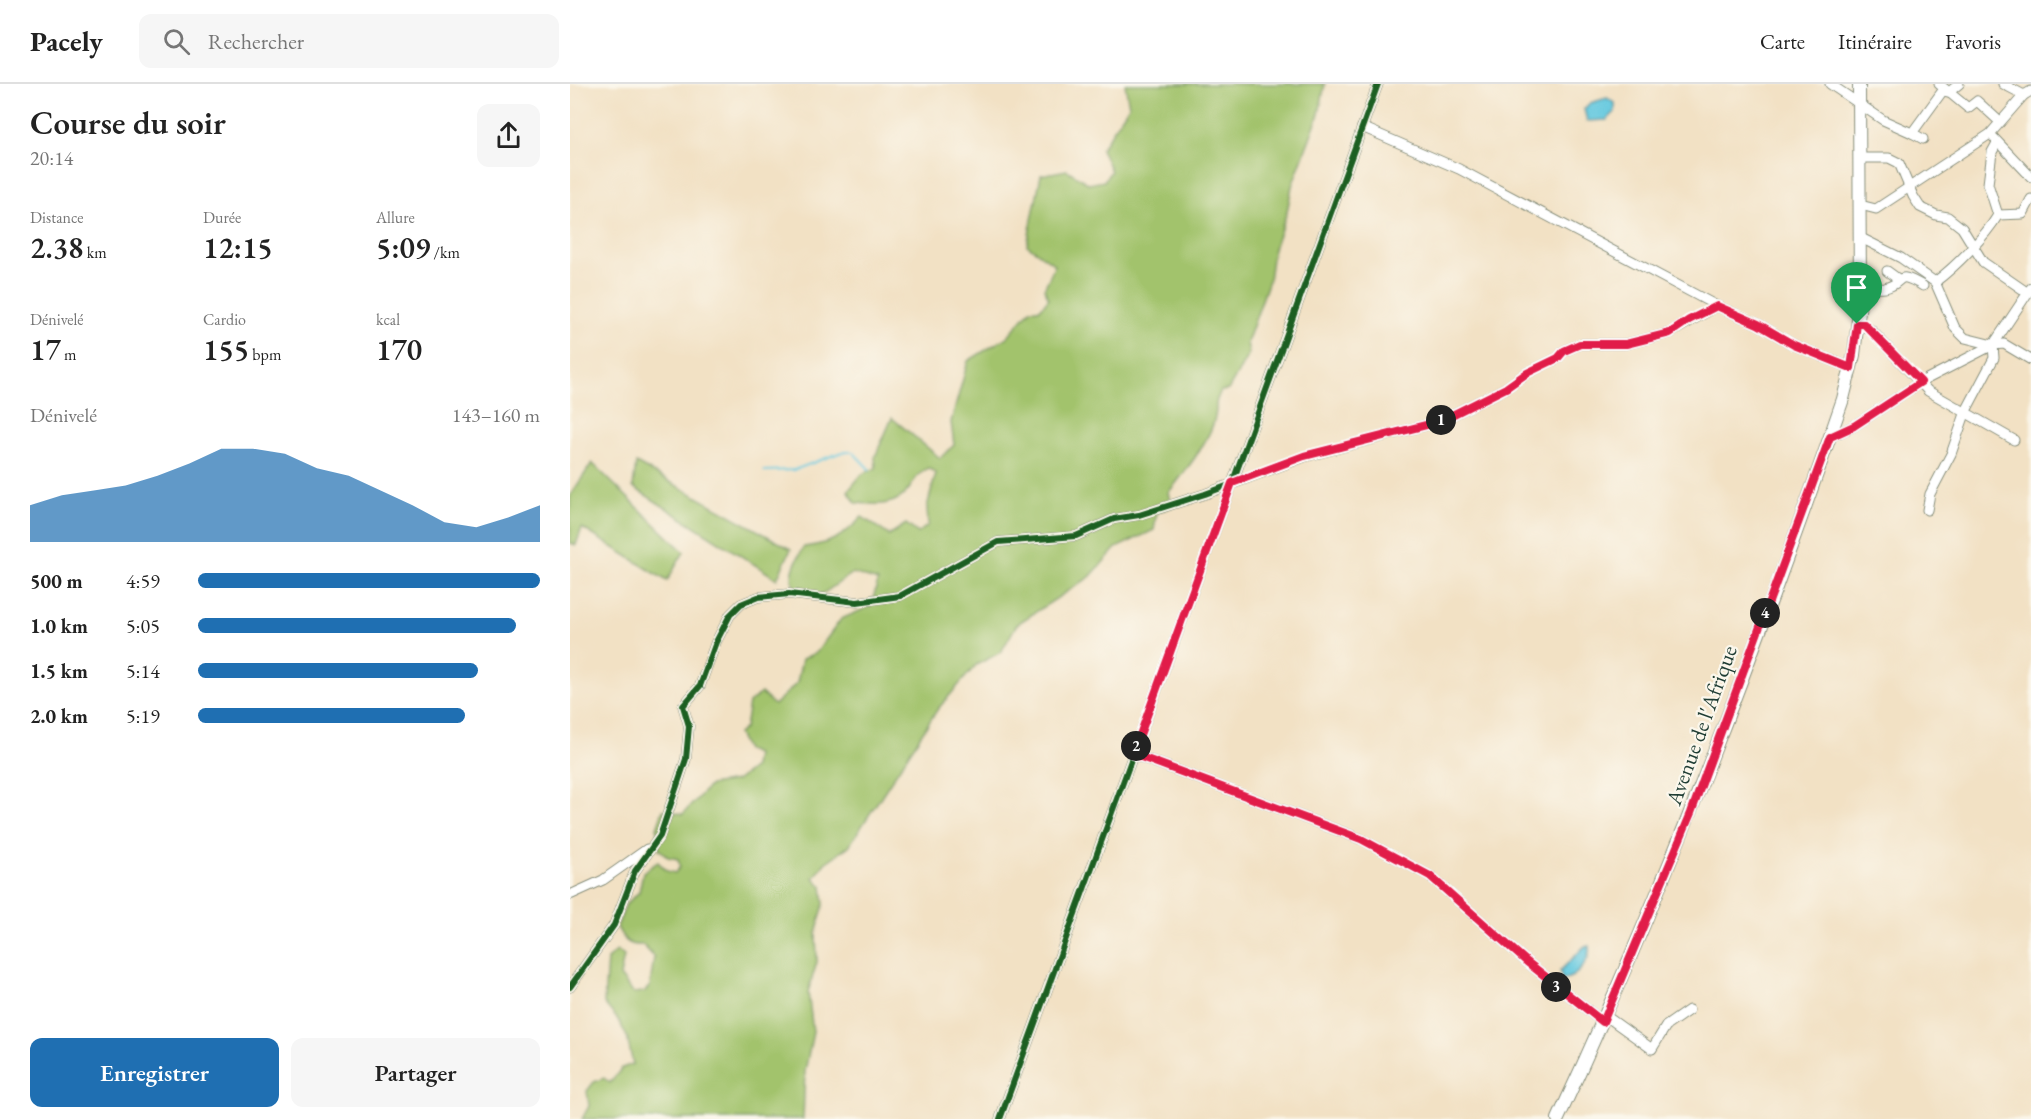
<!DOCTYPE html>
<html lang="fr">
<head>
<meta charset="utf-8">
<style>
  body { margin:0; font-family:"EB Garamond",serif; background:#f6f6f6; color:#222; height:100vh; display:flex; flex-direction:column; font-size:22px; white-space:nowrap }
  * { box-sizing:border-box; margin:0 }
  p { font-size:20px; color:#767676 }
  .icon { flex:none; width:33px; height:33px; fill:none; stroke:currentColor; stroke-width:2; stroke-linecap:round; stroke-linejoin:round }
  .map { position:relative; flex:1; overflow:hidden }
  .details { display:flex; flex-direction:column; background:#fff; width:570px }
  .details>* { flex:none }
  .pin { position:absolute; display:grid; place-items:center; width:51px; height:51px; color:#fff; margin:-62px -26px; border-radius:50% 50% 50% 0; rotate:-45deg; box-shadow:0 0 6px #0007 }
  .pin .icon { rotate:45deg }
  .km { position:absolute; width:30px; height:30px; margin:-15px; border-radius:50%; background:#222; color:#fff; font-size:16px; line-height:30px; text-align:center }
  .round { display:grid; place-items:center; flex:none; width:63px; height:63px; border-radius:12px; background:#f6f6f6 }
  .head { display:flex; align-items:center; justify-content:space-between; height:102px; padding:0 30px }
  h1 { font-size:33px; font-weight:600; line-height:45px }
  .stats { display:grid; grid-template-columns:repeat(3,1fr); gap:9px; height:102px; padding:6px 30px }
  .stats div { display:grid; align-content:center }
  .stats b { font-size:30px; font-weight:600 }
  .stats small { font-size:16px; font-weight:400 }
  .stats p { font-size:16px }
  .chart { height:168px; padding:12px 30px }
  .chart p { display:flex; justify-content:space-between }
  .chart svg { width:100%; height:108px; margin-top:6px; fill:#1f6fb2; opacity:.7 }
  .cta { display:flex; gap:12px; margin-top:auto; padding:12px 30px }
  .cta a { flex:1; height:69px; border-radius:12px; background:#1f6fb2; color:#fff; font-size:24px; font-weight:600; line-height:69px; text-align:center }
  .cta a+a { background:#f6f6f6; color:#222 }
  ul { padding:0 30px; list-style:none; font-size:20px }
  li { display:grid; grid-template-columns:96px 72px 1fr; align-items:center; height:45px }
  li i { height:15px; border-radius:8px; background:#1f6fb2 }
  header { display:flex; align-items:center; gap:36px; box-sizing:border-box; height:84px; padding:0 30px; background:#fff; border-bottom:2px solid #e0e0e0 }
  header strong { font-size:28px }
  nav { display:flex; gap:33px; margin-inline-start:auto; font-size:21px }
  .search { width:420px; height:54px; background:#f6f6f6; display:flex; align-items:center; gap:15px; box-sizing:border-box; padding:0 21px; border-radius:12px; color:#767676; font-size:22px }
  main { display:flex; flex:1; min-height:0 }
  .map>svg:first-child { display:block }
</style>
</head>
<body>
<header>
<strong>Pacely</strong>
<div class="search"><svg class="icon" aria-label="search" viewBox="0 0 24 24"><circle cx="10" cy="10" r="6"/><path d="M15 15l6 6"/></svg>Rechercher</div>
<nav><a>Carte</a><a>Itinéraire</a><a>Favoris</a></nav>
</header>
<main>
<section class="details">
<div class="head"><div><h1>Course du soir</h1><p>20:14</p></div><a class="round"><svg class="icon" aria-label="share" viewBox="0 0 24 24"><path d="M12 15V3M7 8l5-5 5 5M5 13v7h14v-7"/></svg></a></div>
<div class="stats">
<div><p>Distance</p><b>2.38<small> km</small></b></div>
<div><p>Durée</p><b>12:15</b></div>
<div><p>Allure</p><b>5:09<small> /km</small></b></div>
</div>
<div class="stats">
<div><p>Dénivelé</p><b>17<small> m</small></b></div>
<div><p>Cardio</p><b>155<small> bpm</small></b></div>
<div><p>kcal</p><b>170</b></div>
</div>
<div class="chart"><p><span>Dénivelé</span>143–160 m</p>
<svg viewBox="0 0 160 44" preserveAspectRatio="none"><path d="M0 44V29L10 25L20 23L30 21L40 17L50 12L60 6L70 6L80 8L90 14L100 17L110 23L120 29L130 36L140 38L150 34L160 29V44z"/></svg>
</div>
<ul>
<li><b>500 m</b>4:59<i style="width:100%"></i></li>
<li><b>1.0 km</b>5:05<i style="width:93%"></i></li>
<li><b>1.5 km</b>5:14<i style="width:82%"></i></li>
<li><b>2.0 km</b>5:19<i style="width:78%"></i></li>
</ul>
<div class="cta"><a>Enregistrer</a><a>Partager</a></div>
</section>
<div class="map">
<svg width="1461" height="1035" viewBox="0 0 1461 1035">
  <rect width="100%" height="100%" fill="#fbf7ec"/>
  <filter id="ink" filterUnits="userSpaceOnUse"><feTurbulence type="fractalNoise" baseFrequency=".0167" numOctaves="2"/><feDisplacementMap in="SourceGraphic" scale="12" xChannelSelector="R" yChannelSelector="G"/><feConvolveMatrix kernelMatrix="1 2 1 2 8 2 1 2 1" color-interpolation-filters="sRGB"/></filter>
  <filter id="wash" filterUnits="userSpaceOnUse"><feTurbulence type="fractalNoise" baseFrequency=".008" numOctaves="4" result="noise"/><feDisplacementMap in="SourceGraphic" scale="24" xChannelSelector="R" yChannelSelector="G"/><feGaussianBlur stdDeviation="1.35" result="paint"/><feColorMatrix in="noise" values="0 0 0 0 0 0 0 0 0 0 0 0 0 0 0 0 0 1.4 0 .05"/><feComposite in="paint" operator="in"/></filter>
  <g filter="url(#wash)">
    <rect width="100%" height="100%" fill="#f2e1c4"/>
    <g fill="#a2c36c" stroke="#608050" stroke-width="1.5">
      <path d="M555 0H755L749 30 722 102 717 128 703 167 699 196 677 259 679 269 658 306 651 307C643 321 648 320 645 333 641 355 612 392 598 409L602 422 587 428 584 446 546 464 520 493 447 540 431 568 406 581 367 626 279 762 255 779 244 794 252 802 254 820 246 849 247 878 238 908 243 948 235 987 233 1035H12L19 1022 17 1007 24 998 34 994 40 999 52 984 63 980 57 953 49 937 34 919 37 875 47 867 54 872 50 892 63 909 74 908 80 902 84 873 73 861C57 862 54 856 47 843L56 820 69 808 73 788 88 778 97 787 105 789 110 783 108 775 98 773 89 765 87 744 93 726 113 730 140 701 166 697 184 683 186 670 176 666 168 650 175 644 179 619 191 609 204 621 227 599 232 575 247 568 271 535 301 522 308 497 283 489 251 511C245 510 236 511 231 508 213 499 227 475 234 463 261 460 274 452 292 433L319 451 336 440 348 449 358 441 357 423 366 389 358 384C348 390 345 395 339 405 327 423 306 421 286 419L278 407 292 390 306 384 305 373 322 334 370 374 384 361 381 338 398 277 437 253 461 225H470L479 214 474 205 485 181 457 161 471 91 497 86 519 100 534 97 541 87 531 65 559 22Z"/>
      <path d="M22 379 114 468 97 497 12 444 6 461 0 459V412Z"/>
      <path d="M66 379 221 465 207 495 63 403Z"/>
    </g>
    <g fill="#62c8df" stroke="#40828a" stroke-width="1.5">
      <path d="M1037 14 1045 19V28L1037 36 1017 37 1014 25 1020 19Z"/>
      <path d="M1015 862H1019C1021 876 1007 895 992 895L990 887Z"/>
    </g>
    <g fill="none" stroke-linecap="round" stroke-linejoin="round">
      <path stroke="#62c8df" stroke-width="2" d="M194 387 224 386 272 368H283L300 386"/>
    </g>
  </g>
  <g filter="url(#ink)">
    <g fill="none" stroke-linecap="round" stroke-linejoin="round">
      <g stroke="#888f7c" stroke-width="11">
        <g id="minor">
          <path d="M1260 0 1313 36 1342 49 1374 5"/>
          <path d="M1369 0 1398 24 1407 17 1430 38"/>
          <path d="M1433 0 1454 11"/>
          <path d="M1378 9 1389 0"/>
          <path d="M792 43 889 85 1147 222 1188 240 1224 261 1281 284"/>
          <path d="M1342 49 1353 55"/>
          <path d="M1424 54 1461 93"/>
          <path d="M1289 74H1319L1329 79 1343 112 1350 123 1366 131 1378 133 1392 144 1413 178 1458 209"/>
          <path d="M1290 121 1306 125 1420 50 1454 11 1461 7"/>
          <path d="M1428 131 1453 130 1461 115"/>
          <path d="M1291 154 1331 174 1365 198 1385 244 1395 254 1423 261 1434 260 1461 276"/>
          <path d="M1317 187 1328 195"/>
          <path d="M1365 198C1385 183 1415 153 1428 131L1418 100 1422 68 1427 59"/>
          <path d="M1290 203C1298 204 1307 205 1315 204 1336 199 1324 185 1353 202"/>
          <path d="M1287 239 1301 246 1358 307 1444 356"/>
          <path d="M1260 353 1284 342 1351 298 1423 261 1461 204"/>
          <path d="M1357 426 1360 410 1381 370 1396 327 1424 274 1423 261"/>
          <path d="M563 670 791 755 860 792 957 878 1033 938"/>
          <path d="M0 811 33 796 77 765"/>
          <path d="M0 903 44 841 65 787 90 752 116 675 119 642 113 622 130 602 146 558 160 531 171 520 188 513 219 510 287 518 330 512 428 458 506 452 544 435 569 431 635 410 734 373 868 338 936 304 957 289 988 274 994 267 1010 260H1056L1100 249 1147 222"/>
          <path d="M1036 932 1082 965 1096 942 1119 926"/>
          <path d="M430 1035 808 0"/>
        </g>
      </g>
      <g stroke="#888f7c" stroke-width="14">
        <path id="major" d="M988 1035C1097 801 1189 559 1273 315L1284 271 1290 218 1289 0"/>
      </g>
      <use href="#minor" stroke="#fff" stroke-width="9"/>
      <use href="#major" stroke="#fff" stroke-width="12"/>
      <g stroke="#fbf7ec" stroke-width="10">
        <g id="cycleway">
          <path d="M0 903 44 841 65 787 90 752 116 675 119 642 113 622 130 602 146 558 160 531 171 520 188 513 219 510 287 518 330 512 428 458 506 452 544 435 569 431 635 410 734 373 868 338 936 304 957 289 988 274 994 267 1010 260H1056L1100 249 1147 222"/>
          <path d="M430 1035 808 0"/>
        </g>
      </g>
      <use href="#cycleway" stroke="#1b5e20" stroke-width="6"/>
    </g>
  </g>
  <g fill="none" stroke-linecap="round" stroke-linejoin="round" filter="url(#ink)">
    <g stroke="#fff" stroke-width="12">
      <path id="route" d="M1147 222 1188 240 1224 261 1281 284 1287 240H1294L1351 298 1284 342 1260 353 1121 729 1033 938 957 878 860 792 791 755 563 670 662 399 734 372 868 338 936 304 957 289 988 274 994 267 1010 260H1056L1100 249 1119 236Z"/>
    </g>
    <use href="#route" stroke="#e11d48" stroke-width="8"/>
  </g>
  <g text-anchor="middle" stroke-width="4.5" stroke-linejoin="round" paint-order="stroke">
    <g font-size="22" fill="#1f3d34" stroke="#fbf7ec">
      <text transform="translate(1131 641) rotate(-70)" y="8">Avenue de l'Afrique</text>
    </g>
  </g>
</svg>
<div class="pin" style="left:1287px;top:240px;background:#1e9e55"><svg class="icon" aria-label="arrive" viewBox="0 0 24 24"><path d="M6 21V4h12l-3 4 3 4H6"/></svg></div>
<b class="km" style="left:871px;top:336px">1</b>
<b class="km" style="left:566px;top:662px">2</b>
<b class="km" style="left:986px;top:903px">3</b>
<b class="km" style="left:1195px;top:529px">4</b>
</div>
</main>
</body>
</html>
